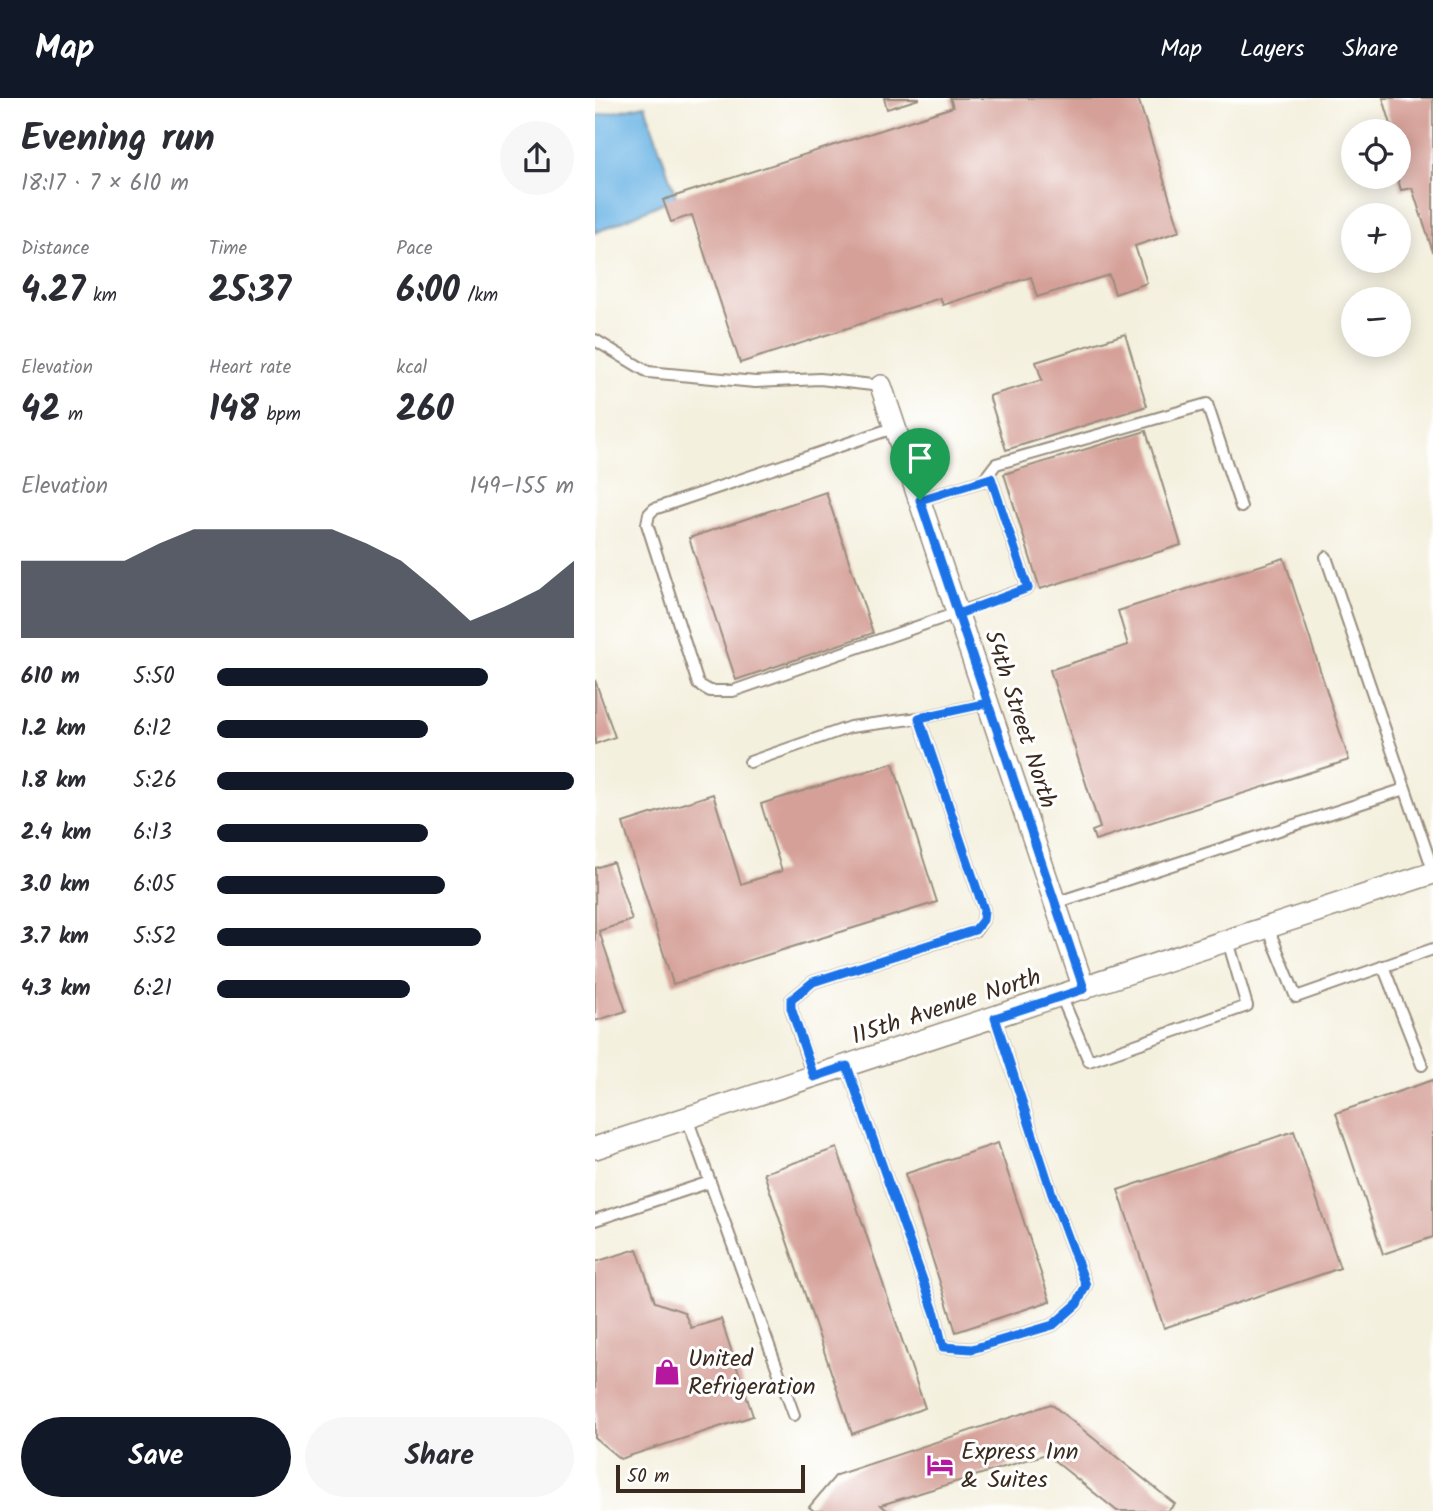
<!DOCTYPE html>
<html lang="en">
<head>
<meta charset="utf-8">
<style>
  body { margin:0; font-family:Kalam,sans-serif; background:#f7f7f7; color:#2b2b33; height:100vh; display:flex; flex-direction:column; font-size:26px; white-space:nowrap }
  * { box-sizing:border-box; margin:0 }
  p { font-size:23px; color:#7c7c81 }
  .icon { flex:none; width:38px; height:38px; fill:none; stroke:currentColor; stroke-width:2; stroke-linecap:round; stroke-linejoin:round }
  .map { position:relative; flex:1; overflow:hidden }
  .sheet { display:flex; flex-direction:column; background:#fff; width:595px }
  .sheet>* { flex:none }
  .controls { position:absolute; left:746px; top:21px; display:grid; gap:14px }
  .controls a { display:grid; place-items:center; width:70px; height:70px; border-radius:50%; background:#fff; box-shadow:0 4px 18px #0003; font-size:35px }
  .scale { position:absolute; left:21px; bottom:18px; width:189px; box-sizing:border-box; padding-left:7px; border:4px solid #3b2a1e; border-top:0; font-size:19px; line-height:24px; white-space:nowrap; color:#3b2a1e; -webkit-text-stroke:5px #fff; paint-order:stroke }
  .pin { position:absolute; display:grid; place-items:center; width:60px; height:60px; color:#fff; margin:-72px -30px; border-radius:50% 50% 50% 0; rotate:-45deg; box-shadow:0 0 7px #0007 }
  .pin .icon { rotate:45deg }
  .round { display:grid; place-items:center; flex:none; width:74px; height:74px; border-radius:37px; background:#f7f7f7 }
  .overview { display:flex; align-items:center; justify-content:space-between; height:119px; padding:0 21px }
  h1 { font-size:38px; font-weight:600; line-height:52px }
  .figures { display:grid; grid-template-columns:repeat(3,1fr); gap:10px; height:119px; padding:7px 21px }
  .figures div { display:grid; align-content:center }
  .figures b { font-size:35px; font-weight:600 }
  .figures small { font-size:19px; font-weight:400 }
  .figures p { font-size:19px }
  .chart { height:196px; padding:14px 21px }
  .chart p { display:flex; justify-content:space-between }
  .chart svg { width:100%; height:126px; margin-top:7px; fill:#111827; opacity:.7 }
  .cta { display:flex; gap:14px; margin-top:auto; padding:14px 21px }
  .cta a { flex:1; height:80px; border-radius:42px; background:#111827; color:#fff; font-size:28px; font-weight:600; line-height:80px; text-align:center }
  .cta a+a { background:#f7f7f7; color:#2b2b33 }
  ul { padding:0 21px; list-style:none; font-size:23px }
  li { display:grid; grid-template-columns:112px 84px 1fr; align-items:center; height:52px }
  li i { height:18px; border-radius:9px; background:#111827 }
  header { display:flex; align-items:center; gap:42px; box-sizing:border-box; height:98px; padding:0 35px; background:#111827; color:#fff }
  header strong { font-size:33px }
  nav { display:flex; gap:38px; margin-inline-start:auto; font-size:24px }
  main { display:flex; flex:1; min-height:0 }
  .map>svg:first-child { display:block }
</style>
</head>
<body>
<header>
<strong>Map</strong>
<nav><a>Map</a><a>Layers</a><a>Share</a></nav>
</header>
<main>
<section class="sheet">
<div class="overview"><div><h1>Evening run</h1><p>18:17 · 7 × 610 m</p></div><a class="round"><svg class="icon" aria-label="share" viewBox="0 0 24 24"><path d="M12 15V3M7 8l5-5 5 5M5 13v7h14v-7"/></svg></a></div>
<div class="figures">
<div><p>Distance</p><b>4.27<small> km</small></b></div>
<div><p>Time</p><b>25:37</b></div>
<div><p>Pace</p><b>6:00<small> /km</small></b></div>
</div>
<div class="figures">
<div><p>Elevation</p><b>42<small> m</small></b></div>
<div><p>Heart rate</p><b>148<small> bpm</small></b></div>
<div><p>kcal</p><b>260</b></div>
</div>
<div class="chart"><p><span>Elevation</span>149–155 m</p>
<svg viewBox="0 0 160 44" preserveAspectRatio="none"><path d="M0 44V17L10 17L20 17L30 17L40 11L50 6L60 6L70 6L80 6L90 6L100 11L110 17L120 27L130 38L140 33L150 27L160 17V44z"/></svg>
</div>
<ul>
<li><b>610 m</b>5:50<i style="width:76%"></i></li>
<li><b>1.2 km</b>6:12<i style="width:59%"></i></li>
<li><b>1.8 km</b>5:26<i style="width:100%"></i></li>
<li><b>2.4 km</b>6:13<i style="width:59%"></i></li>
<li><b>3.0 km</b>6:05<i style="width:64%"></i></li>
<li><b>3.7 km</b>5:52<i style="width:74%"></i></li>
<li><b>4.3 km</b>6:21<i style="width:54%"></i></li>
</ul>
<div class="cta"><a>Save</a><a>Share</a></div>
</section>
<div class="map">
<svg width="838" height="1413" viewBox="0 0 838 1413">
  <rect width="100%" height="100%" fill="#fff"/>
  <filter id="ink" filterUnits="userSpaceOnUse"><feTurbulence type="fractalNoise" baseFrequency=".0143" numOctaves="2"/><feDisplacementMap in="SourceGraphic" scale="14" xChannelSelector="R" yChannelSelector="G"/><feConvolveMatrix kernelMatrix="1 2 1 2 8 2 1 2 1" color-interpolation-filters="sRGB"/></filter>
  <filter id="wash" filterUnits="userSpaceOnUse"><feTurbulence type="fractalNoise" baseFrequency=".00686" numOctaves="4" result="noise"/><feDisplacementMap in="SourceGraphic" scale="28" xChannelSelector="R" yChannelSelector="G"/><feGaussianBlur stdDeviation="1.57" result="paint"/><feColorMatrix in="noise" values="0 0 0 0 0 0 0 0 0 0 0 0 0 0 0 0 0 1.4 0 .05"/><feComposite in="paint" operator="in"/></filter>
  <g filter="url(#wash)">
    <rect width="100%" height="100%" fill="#f4f0de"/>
    <path fill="#6db5e5" stroke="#547082" stroke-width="2" d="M50 7 81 99 0 135V18Z"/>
    <g id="blocks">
      <g fill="#d5a098">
        <path d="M289 0H324V1L292 11Z"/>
        <path d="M355 0H543L585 133 540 148 552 185 520 196 514 177 442 199 436 179 348 207 345 200 145 265 97 117 76 124 68 102 358 9Z"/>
        <path d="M788 0H838V154L817 90 806 92 802 79 803 60 806 59 803 33H798Z"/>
        <path d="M530 236 552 308 411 352 394 298 447 282 441 264Z"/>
        <path d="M551 333 586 447 445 491 409 376Z"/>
        <path d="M231 394 278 535 141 582 94 440Z"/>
        <path d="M689 460 754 662 500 742 497 733 505 730 455 572 533 547 523 513Z"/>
        <path d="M0 582 20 639 0 646Z"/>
        <path d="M298 665 342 804 78 886 28 725 118 696 146 786 187 773 166 706Z"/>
        <path d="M18 764 37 822 4 833 31 913 0 923V770Z"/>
        <path d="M838 982V1139L788 1156 741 1015Z"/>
        <path d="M699 1033 745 1170 569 1230 523 1092Z"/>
        <path d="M403 1045 455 1203 361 1234 310 1076Z"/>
        <path d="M242 1050 330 1310 257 1336 169 1075Z"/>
        <path d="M42 1151 60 1204 89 1214 96 1230 126 1221 158 1318 25 1361 0 1340V1164Z"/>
        <path d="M456 1306 580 1406 573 1413H522L451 1356 286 1407 293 1413H219L214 1409 241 1377Z"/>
      </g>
    </g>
  </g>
  <g filter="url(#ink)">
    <use href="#blocks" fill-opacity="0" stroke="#988d7e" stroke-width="2"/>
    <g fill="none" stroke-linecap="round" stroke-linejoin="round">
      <g stroke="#988d7e" stroke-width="14">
        <g id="service">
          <path d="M0 242 53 274 160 284 225 281 286 288"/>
          <path d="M301 329 59 411 54 416 52 426 103 586 115 593H138L433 490 396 380 325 402"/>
          <path d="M388 383 401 366 612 306 646 409"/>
          <path d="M731 459 838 772"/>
          <path d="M155 664 255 629 324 620"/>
          <path d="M460 805 810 691"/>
          <path d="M673 830 701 899 838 851"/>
          <path d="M788 868 827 967"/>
          <path d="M466 898 494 963 652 908 633 843"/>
          <path d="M252 968 340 1216 348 1249 377 1251 458 1227 482 1206 491 1187 457 1096 400 920"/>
          <path d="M218 979 196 910V902L218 884 381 832 388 822 389 812 324 620 393 605"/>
          <path d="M92 1020 199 1317"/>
          <path d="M0 1122 115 1084"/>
        </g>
      </g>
      <g stroke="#988d7e" stroke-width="24">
        <g id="minor">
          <path d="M286 288 489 891"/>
          <path d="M0 1050 838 775"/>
        </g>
      </g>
      <use href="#service" stroke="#fff" stroke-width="10"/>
      <use href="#minor" stroke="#fff" stroke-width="21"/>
    </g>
  </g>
  <g fill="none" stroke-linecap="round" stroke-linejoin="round" filter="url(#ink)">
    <g stroke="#fff" stroke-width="14">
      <path id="route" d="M325 402 393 605 324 620 389 812 388 822 380 832 218 884 196 902V910L219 979 252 968 340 1216 348 1249 377 1251 458 1227 482 1206 491 1187 457 1096 400 920 489 891C447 766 405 641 363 516L433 490 396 380 325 402"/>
    </g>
    <use href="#route" stroke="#1a73e8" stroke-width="9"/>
  </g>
  <defs>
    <g id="shop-bare" transform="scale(2.1)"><path d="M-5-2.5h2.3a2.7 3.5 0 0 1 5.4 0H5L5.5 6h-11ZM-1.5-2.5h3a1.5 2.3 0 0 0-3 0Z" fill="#b5179e" stroke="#fff" stroke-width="2.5" paint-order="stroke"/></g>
    <g id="hotel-bare" transform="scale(2.1)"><path d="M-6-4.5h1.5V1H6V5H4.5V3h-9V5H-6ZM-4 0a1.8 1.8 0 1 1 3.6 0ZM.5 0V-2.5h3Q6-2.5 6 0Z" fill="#b5179e" stroke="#fff" stroke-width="2.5" paint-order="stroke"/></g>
  </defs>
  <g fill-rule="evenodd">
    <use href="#shop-bare" x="72" y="1274"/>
    <use href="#hotel-bare" x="345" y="1367"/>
  </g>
  <g text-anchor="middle" stroke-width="6" stroke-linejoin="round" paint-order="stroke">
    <g font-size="24" fill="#3b2a1e" stroke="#fff">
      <text transform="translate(426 621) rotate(72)" y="8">54th Street North</text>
      <text transform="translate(351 908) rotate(-18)" y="8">115th Avenue North</text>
    </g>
    <g font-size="24" fill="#3b2a1e" stroke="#fff" text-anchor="start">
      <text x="93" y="1268">United<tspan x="93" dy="28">Refrigeration</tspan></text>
      <text x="366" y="1361">Express Inn<tspan x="366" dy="28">&amp; Suites</tspan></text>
    </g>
  </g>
</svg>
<div class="controls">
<a><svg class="icon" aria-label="locate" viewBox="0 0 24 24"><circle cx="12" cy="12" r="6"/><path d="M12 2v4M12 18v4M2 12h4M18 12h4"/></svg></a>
<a>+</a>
<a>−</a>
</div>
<div class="scale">50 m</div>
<div class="pin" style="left:325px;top:402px;background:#1e9e55"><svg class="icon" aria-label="arrive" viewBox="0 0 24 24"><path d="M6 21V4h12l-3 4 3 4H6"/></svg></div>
</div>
</main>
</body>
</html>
